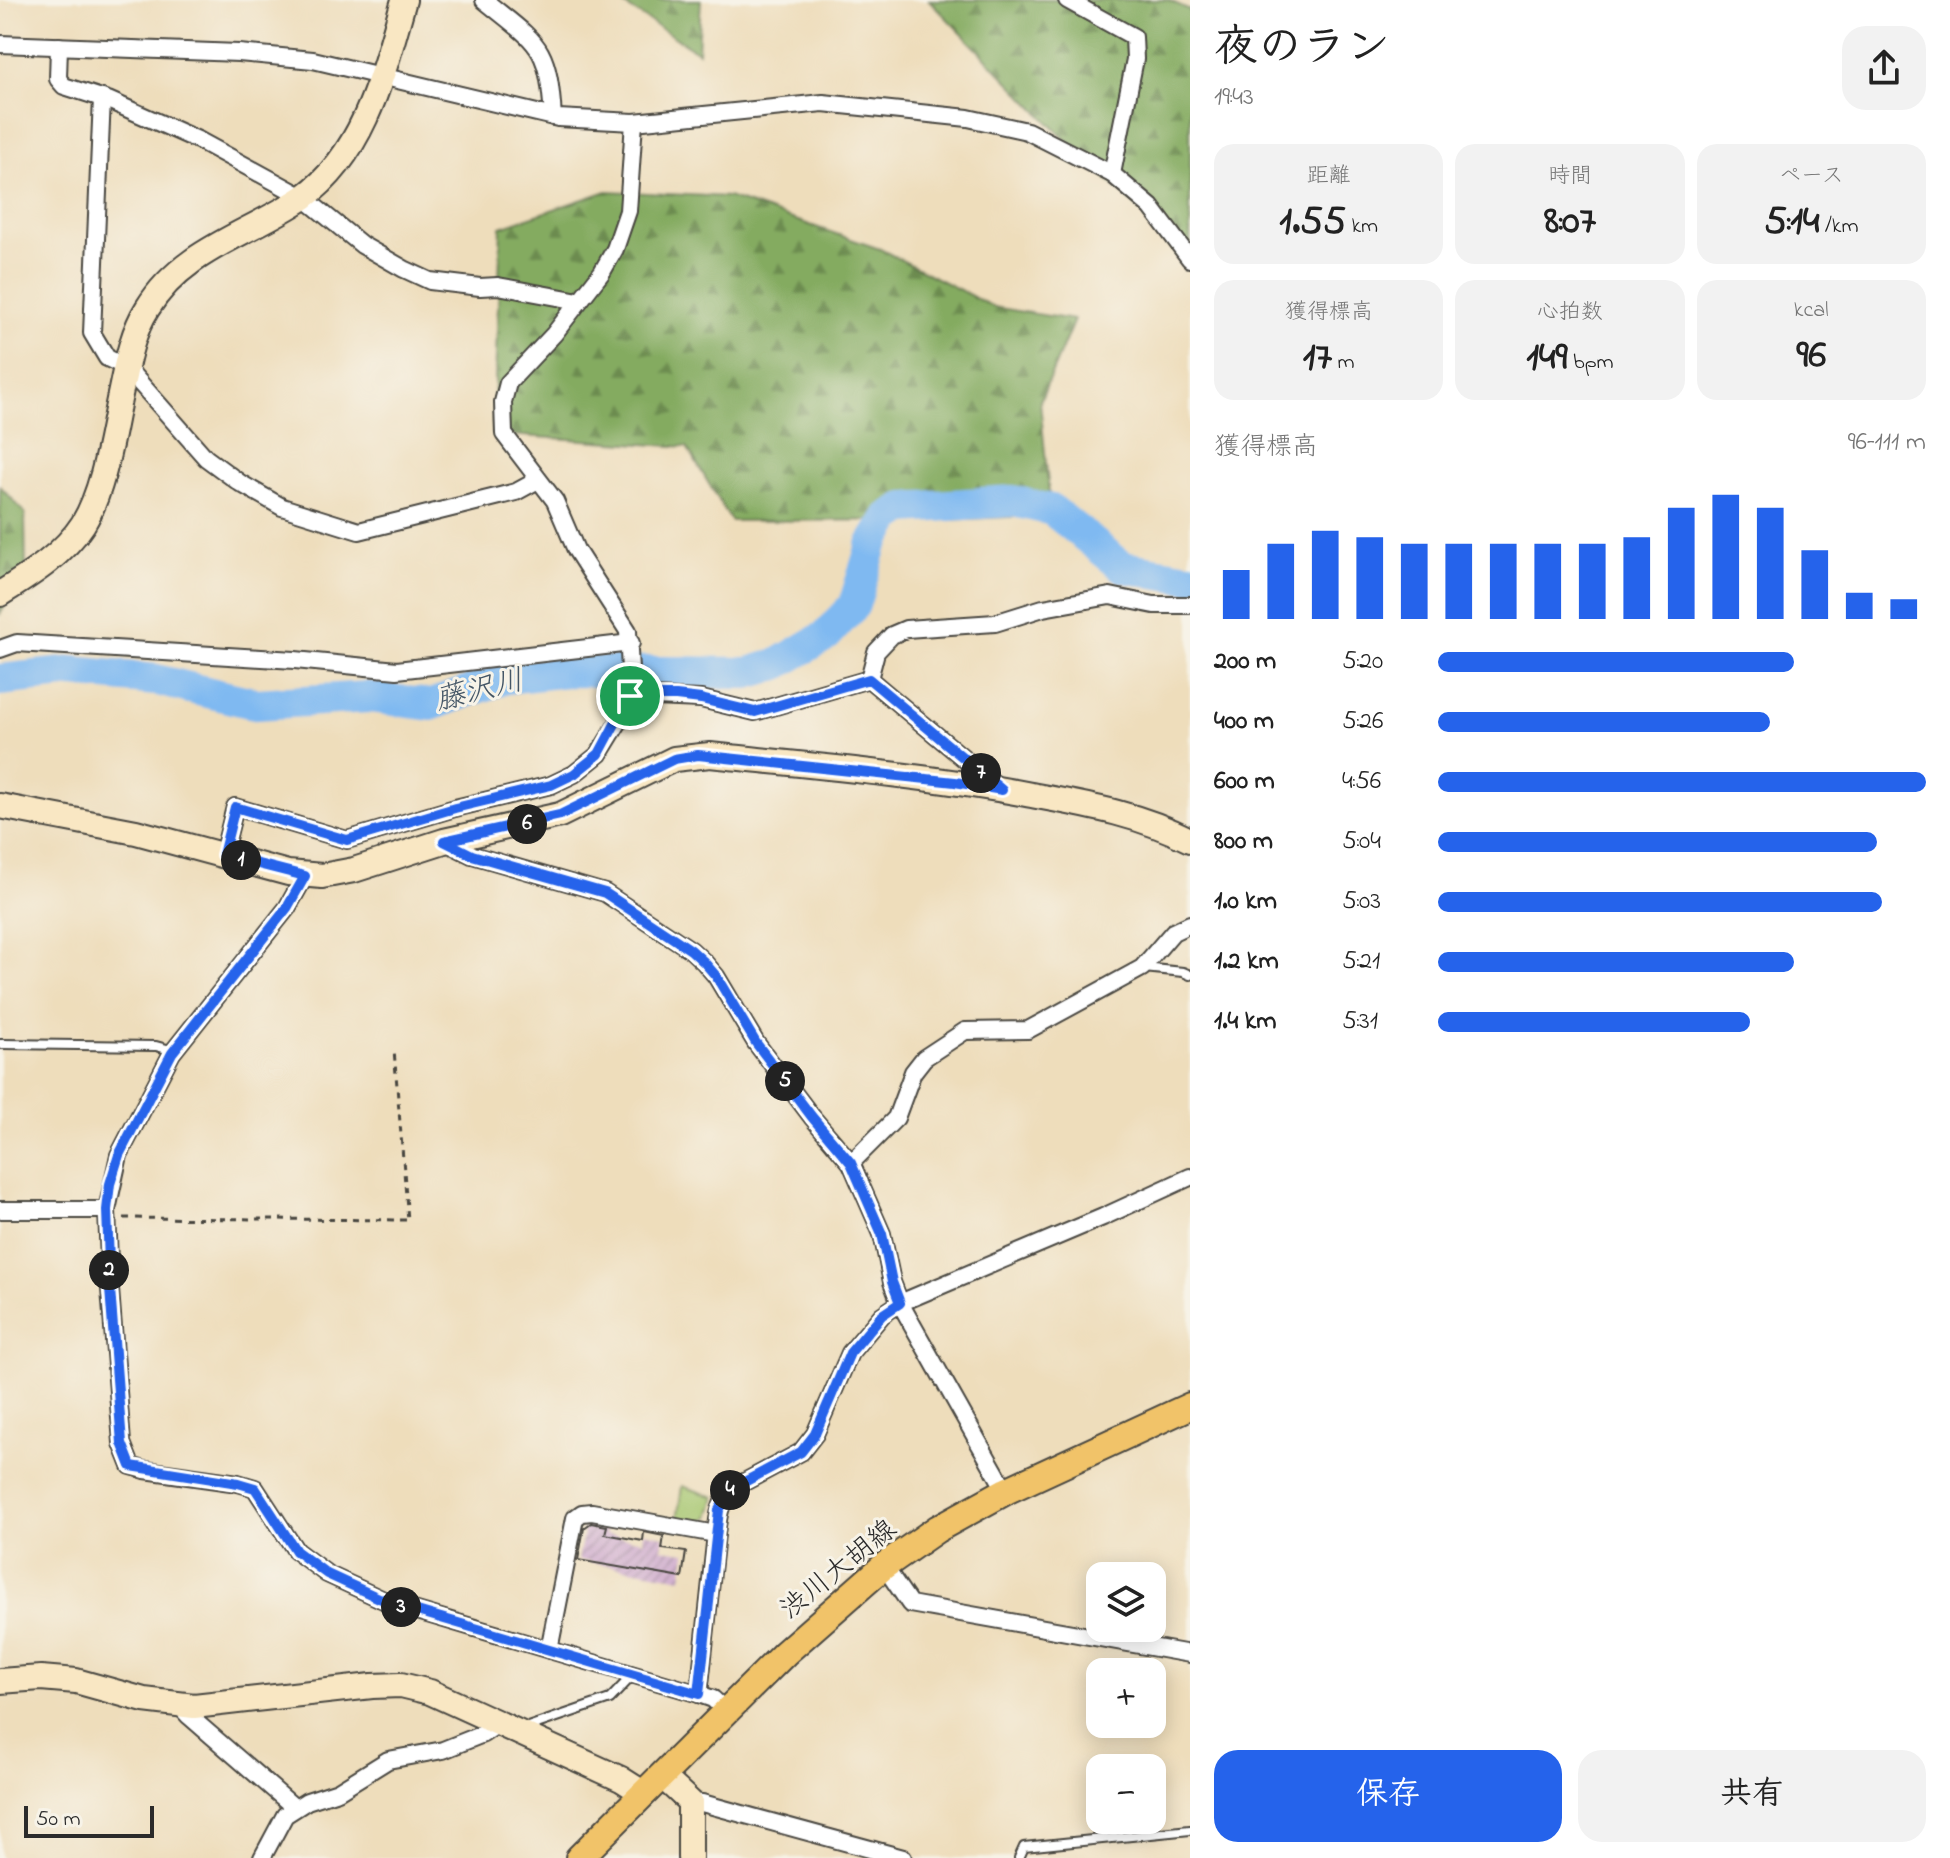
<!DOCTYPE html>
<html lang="ja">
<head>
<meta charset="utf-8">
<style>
  body { margin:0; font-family:"Indie Flower","Klee One",sans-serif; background:#f2f2f2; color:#222; height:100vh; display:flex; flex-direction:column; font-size:30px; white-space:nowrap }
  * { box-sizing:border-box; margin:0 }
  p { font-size:26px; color:#767676 }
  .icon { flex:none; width:44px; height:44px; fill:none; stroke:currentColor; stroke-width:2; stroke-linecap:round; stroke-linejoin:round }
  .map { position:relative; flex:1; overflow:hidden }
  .side { display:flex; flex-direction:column; background:#fff; width:760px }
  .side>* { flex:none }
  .fabs { position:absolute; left:1086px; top:1562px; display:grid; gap:16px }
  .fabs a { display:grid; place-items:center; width:80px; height:80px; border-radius:16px; background:#fff; box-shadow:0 4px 20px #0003; font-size:40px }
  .scale { position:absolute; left:24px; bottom:20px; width:130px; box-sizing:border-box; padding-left:8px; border:4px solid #2b2b2b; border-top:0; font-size:22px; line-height:28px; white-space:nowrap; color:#2b2b2b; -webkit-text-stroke:6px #f7f3e8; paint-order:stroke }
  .pin { position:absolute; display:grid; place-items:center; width:68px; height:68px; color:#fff; margin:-34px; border:4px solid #fff; border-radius:50%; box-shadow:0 2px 8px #0007 }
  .km { position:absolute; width:40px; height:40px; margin:-20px; border-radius:50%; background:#222; color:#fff; font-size:22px; line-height:40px; text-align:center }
  .round { display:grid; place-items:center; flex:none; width:84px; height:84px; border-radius:24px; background:#f2f2f2 }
  .headline { display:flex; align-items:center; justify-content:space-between; height:136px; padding:0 24px }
  h1 { font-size:44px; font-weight:700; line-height:60px }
  .figures { display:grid; grid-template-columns:repeat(3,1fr); gap:12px; height:136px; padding:8px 24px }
  .figures div { display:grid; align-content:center; border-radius:20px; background:#f2f2f2; text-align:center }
  .figures b { font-size:40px; font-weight:700 }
  .figures small { font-size:22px; font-weight:400 }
  .figures p { font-size:22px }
  .chart { height:224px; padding:16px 24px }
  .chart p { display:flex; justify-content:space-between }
  .chart svg { width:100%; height:144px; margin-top:8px; stroke:#2563eb; stroke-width:6 }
  .action { display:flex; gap:16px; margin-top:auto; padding:16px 24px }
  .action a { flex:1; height:92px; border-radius:24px; background:#2563eb; color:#fff; font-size:32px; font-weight:700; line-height:92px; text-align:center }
  .action a+a { background:#f2f2f2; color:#222 }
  ul { padding:0 24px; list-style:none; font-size:26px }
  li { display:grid; grid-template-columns:128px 96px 1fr; align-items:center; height:60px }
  li i { height:20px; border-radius:10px; background:#2563eb }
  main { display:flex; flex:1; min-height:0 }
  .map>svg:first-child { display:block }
</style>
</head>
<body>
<main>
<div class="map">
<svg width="1190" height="1858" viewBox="0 0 1190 1858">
  <defs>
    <pattern id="forest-firs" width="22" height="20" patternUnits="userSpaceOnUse" patternTransform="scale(2)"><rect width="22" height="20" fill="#84ab61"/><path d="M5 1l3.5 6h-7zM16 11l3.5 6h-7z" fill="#6c8b50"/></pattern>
    <pattern id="building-hatch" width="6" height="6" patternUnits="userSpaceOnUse" patternTransform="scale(2)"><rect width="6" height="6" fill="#caa3ca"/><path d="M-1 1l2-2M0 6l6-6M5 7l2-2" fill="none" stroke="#a485a4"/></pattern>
  </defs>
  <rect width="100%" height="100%" fill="#f7f3e8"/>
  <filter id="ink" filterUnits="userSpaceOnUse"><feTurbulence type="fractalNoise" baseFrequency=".0125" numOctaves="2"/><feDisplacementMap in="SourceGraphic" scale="16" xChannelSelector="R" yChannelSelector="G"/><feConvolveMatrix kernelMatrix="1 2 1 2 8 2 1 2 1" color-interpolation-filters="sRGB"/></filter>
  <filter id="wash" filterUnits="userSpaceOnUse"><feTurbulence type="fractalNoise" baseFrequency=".006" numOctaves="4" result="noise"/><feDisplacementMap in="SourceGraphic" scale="32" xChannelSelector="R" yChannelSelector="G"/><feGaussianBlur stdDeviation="1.8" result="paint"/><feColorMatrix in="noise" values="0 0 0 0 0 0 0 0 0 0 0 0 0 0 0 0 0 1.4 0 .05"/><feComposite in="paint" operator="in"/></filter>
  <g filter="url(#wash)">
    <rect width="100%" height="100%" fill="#edb"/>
    <g fill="url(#forest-firs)" stroke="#586b46" stroke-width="2">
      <path d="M616 0H701L698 52Z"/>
      <path d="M929 0H1168L1190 10V258L1057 131Z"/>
      <path d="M607 191 728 197 880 249 993 307 1074 320 1040 401 1051 515 946 520 731 521 687 447 493 434 501 227Z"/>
      <path d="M0 486 25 513 26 571 0 614Z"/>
    </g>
    <path fill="#a6c66e" stroke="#68784c" stroke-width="2" d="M682 1486 715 1497 709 1517 698 1524 677 1520Z"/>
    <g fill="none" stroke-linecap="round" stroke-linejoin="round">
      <path stroke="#7fb9f1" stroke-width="32" d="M0 680 73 672 156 680 257 704 369 697 431 705 506 678 567 671 748 673 778 664 827 635 854 605 872 545 889 517 904 508 1013 501 1052 510 1123 567 1190 578"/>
    </g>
    <g id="blocks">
      <path fill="url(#building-hatch)" d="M591 1523 607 1526 605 1534 643 1541 644 1532 664 1536 662 1549 686 1552 682 1578 578 1560 584 1528Z"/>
    </g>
  </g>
  <g filter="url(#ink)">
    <use href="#blocks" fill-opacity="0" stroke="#484641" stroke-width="2"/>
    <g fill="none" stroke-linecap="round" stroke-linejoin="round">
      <g stroke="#484641" stroke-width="12">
        <g id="lane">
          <path d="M1144 968 1183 972 1190 975"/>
          <path d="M0 1044 156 1046 167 1049 172 1053"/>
          <path d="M525 1728 610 1699 632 1676"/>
          <path d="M1019 1858 1024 1847 1190 1830"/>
        </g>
      </g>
      <g stroke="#484641" stroke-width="20">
        <g id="street">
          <path d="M484 0C539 45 548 43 553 117"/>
          <path d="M1067 0 1134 37 1135 59 1112 174"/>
          <path d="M0 44 239 53 313 60 558 118 634 122 823 103 968 118 1027 131 1112 174 1151 207 1190 259"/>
          <path d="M59 46 58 79 64 86 108 100 200 141 303 197 362 245 404 269 430 281 480 287 498 286 579 301"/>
          <path d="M102 98 92 333 107 358 126 367 206 458 240 483 282 507 359 531 516 492 538 480"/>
          <path d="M0 649 17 643 295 660 397 670 631 643"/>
          <path d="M630 696 701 699 755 712 869 679"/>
          <path d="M997 786 869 679 876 652 892 635 906 629 995 623 1043 608 1110 596 1154 605H1190"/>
          <path d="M444 841 472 855 605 893 691 950 704 962 716 976 756 1043 812 1117 851 1163 882 1234 892 1282 900 1303 1006 1491"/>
          <path d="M223 855 235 807 347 840 455 808 551 785 574 774 599 754 618 723 631 690 628 631 576 550 555 501 504 434 503 402 508 383 554 334 602 272 615 249 628 211 634 122"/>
          <path d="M305 876 287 908 172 1053 119 1155 107 1210 110 1289 122 1443 131 1466 145 1470 238 1483 255 1488 296 1551 327 1574 390 1603 699 1694 713 1699 726 1711"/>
          <path d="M851 1163 896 1118 913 1072 924 1058 965 1031 1028 1030 1142 968 1173 932 1190 924"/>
          <path d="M0 1210H107"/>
          <path d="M884 1566 910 1604 1190 1654"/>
          <path d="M549 1650 575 1518 582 1513 592 1512 716 1534"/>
          <path d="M699 1694 716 1534C718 1517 720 1500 733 1488L801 1452 815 1434 850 1353 882 1315 900 1303 1103 1217 1190 1177"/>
          <path d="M179 1705 189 1716 295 1808"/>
          <path d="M690 1802 702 1803 903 1858"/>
          <path d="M262 1858 285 1815 307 1801 338 1791 388 1760 443 1750 483 1734 498 1724"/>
        </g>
      </g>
      <g stroke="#484641" stroke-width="28">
        <g id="secondary">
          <path d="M0 594C30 575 63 555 83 524 105 488 112 431 121 390 127 362 132 333 147 309 183 249 250 234 304 197 366 152 384 69 404 0"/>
          <path d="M0 806 136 832 288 873 322 876 354 870 444 841 560 815 674 759 710 755C816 766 921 775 1026 794 1085 805 1136 813 1190 840"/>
          <path d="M0 1681 41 1678 76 1681 144 1700 194 1706 372 1686 401 1685 430 1692 621 1779 643 1793"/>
          <path d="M662 1776 690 1802V1858"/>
        </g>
      </g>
      <g stroke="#484641" stroke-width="30">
        <path id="primary" d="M579 1858 785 1653 884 1566 937 1529 1006 1491 1190 1406"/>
      </g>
      <path stroke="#484641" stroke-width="3" stroke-dasharray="6 6" stroke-linecap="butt" d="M124 1218 408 1220 394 1050"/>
      <use href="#lane" stroke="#fff" stroke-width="8"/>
      <use href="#street" stroke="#fff" stroke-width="16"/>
      <use href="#secondary" stroke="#f9e7c3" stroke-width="24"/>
      <use href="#primary" stroke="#f1c369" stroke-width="26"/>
    </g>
  </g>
  <g fill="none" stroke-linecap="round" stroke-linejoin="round" filter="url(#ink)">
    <g stroke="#fff" stroke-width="16">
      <path id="route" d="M869 679 1002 790 955 782 698 755 674 759 560 815 444 841 472 855 605 893 691 950 704 962 716 976 756 1043 812 1117 851 1163 882 1234 892 1282 900 1303 882 1315 850 1353 815 1434 801 1452 733 1488 719 1510 699 1694 390 1603 327 1574 296 1551 255 1488 238 1483 131 1466 122 1443 110 1289 107 1210 110 1184 119 1155 172 1053 287 908 305 876 223 855 235 807 347 840 455 808 551 785 574 774 599 754 630 696H676L701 699 755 712Z"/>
    </g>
    <use href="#route" stroke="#2563eb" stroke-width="10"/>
  </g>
  <g text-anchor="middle" stroke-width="6" stroke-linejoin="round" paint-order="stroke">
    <g font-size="28" fill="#2b2b2b" stroke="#f7f3e8">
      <text transform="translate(837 1568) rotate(-39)" y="10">渋川大胡線</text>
    </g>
    <g font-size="30" font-style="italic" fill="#445666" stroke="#f7f3e8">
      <text transform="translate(479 689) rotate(-14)" y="10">藤沢川</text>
    </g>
  </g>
</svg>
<div class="fabs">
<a><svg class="icon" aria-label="layers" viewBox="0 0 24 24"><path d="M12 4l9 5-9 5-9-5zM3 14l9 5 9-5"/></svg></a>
<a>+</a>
<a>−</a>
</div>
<div class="scale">50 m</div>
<div class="pin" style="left:630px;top:696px;background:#1e9e55"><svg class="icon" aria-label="arrive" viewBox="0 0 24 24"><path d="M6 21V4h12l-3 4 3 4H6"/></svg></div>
<b class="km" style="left:241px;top:860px">1</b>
<b class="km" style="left:109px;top:1270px">2</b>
<b class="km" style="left:401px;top:1607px">3</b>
<b class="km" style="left:730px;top:1490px">4</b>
<b class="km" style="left:785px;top:1081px">5</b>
<b class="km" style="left:527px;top:824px">6</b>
<b class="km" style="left:981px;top:773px">7</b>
</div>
<section class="side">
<div class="headline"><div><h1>夜のラン</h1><p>19:43</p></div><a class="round"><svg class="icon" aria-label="share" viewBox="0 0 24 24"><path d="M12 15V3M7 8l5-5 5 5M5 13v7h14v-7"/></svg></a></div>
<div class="figures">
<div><p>距離</p><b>1.55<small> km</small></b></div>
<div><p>時間</p><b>8:07</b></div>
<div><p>ペース</p><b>5:14<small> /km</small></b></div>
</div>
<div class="figures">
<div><p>獲得標高</p><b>17<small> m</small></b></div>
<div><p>心拍数</p><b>149<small> bpm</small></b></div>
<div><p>kcal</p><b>96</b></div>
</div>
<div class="chart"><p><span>獲得標高</span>96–111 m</p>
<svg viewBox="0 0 160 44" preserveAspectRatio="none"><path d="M5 44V29M15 44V21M25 44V17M35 44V19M45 44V21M55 44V21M65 44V21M75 44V21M85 44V21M95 44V19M105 44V10M115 44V6M125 44V10M135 44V23M145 44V36M155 44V38"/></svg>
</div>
<ul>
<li><b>200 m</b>5:20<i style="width:73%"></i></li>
<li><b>400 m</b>5:26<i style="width:68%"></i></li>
<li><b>600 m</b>4:56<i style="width:100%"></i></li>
<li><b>800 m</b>5:04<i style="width:90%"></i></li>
<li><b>1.0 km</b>5:03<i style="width:91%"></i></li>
<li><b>1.2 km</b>5:21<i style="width:73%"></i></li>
<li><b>1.4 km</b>5:31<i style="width:64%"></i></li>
</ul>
<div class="action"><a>保存</a><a>共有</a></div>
</section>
</main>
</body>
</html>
